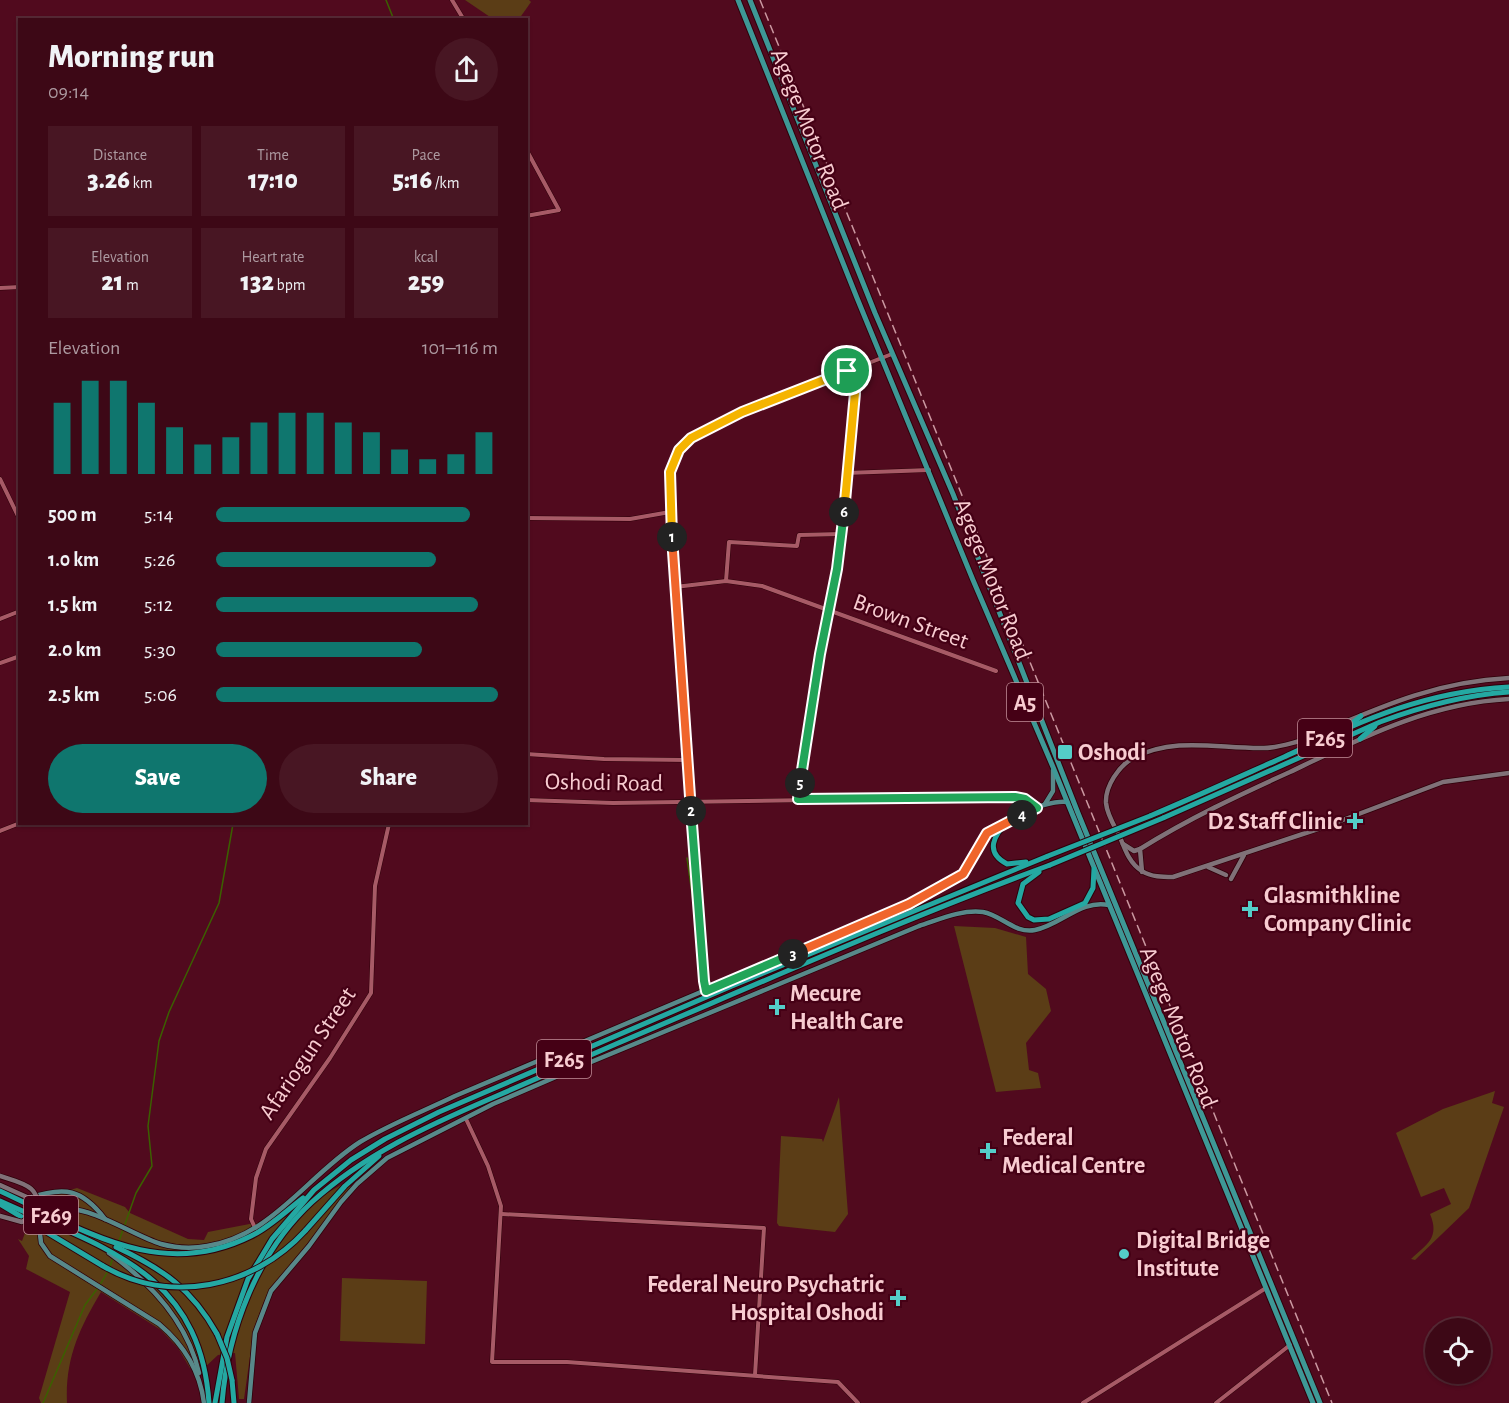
<!DOCTYPE html>
<html lang="en">
<head>
<meta charset="utf-8">
<style>
  body { margin:0; font-family:"Alegreya Sans",sans-serif; background:#481623; color:#f1f3f6; height:100vh; display:flex; flex-direction:column; font-size:22px; white-space:nowrap }
  * { box-sizing:border-box; margin:0 }
  p { font-size:20px; color:#ad9aa1 }
  .icon { flex:none; width:33px; height:33px; fill:none; stroke:currentColor; stroke-width:2; stroke-linecap:round; stroke-linejoin:round }
  .map { position:relative; flex:1; overflow:hidden }
  .drawer { position:absolute; left:18px; top:18px; width:510px; height:807px; display:flex; flex-direction:column; background:#3d0816; border-radius:0px; box-shadow:0 2px 4px #0004,0 0 0 2px #562935 }
  .drawer>* { flex:none }
  .buttons { position:absolute; left:1425px; top:1318px; display:grid; gap:12px }
  .buttons a { display:grid; place-items:center; width:66px; height:66px; border-radius:50%; background:#3d0816; box-shadow:0 2px 4px #0004,0 0 0 2px #562935; font-size:30px }
  .pin { position:absolute; display:grid; place-items:center; width:51px; height:51px; color:#fff; margin:-26px; border:3px solid #fff; border-radius:50%; box-shadow:0 2px 6px #0007 }
  .km { position:absolute; width:30px; height:30px; margin:-15px; border-radius:50%; background:#222; color:#fff; font-size:16px; line-height:30px; text-align:center }
  .round { display:grid; place-items:center; flex:none; width:63px; height:63px; border-radius:32px; background:#481623 }
  .headline { display:flex; align-items:center; justify-content:space-between; height:102px; padding:0 30px }
  h1 { font-size:33px; font-weight:800; line-height:45px }
  .stats { display:grid; grid-template-columns:repeat(3,1fr); gap:9px; height:102px; padding:6px 30px }
  .stats div { display:grid; align-content:center; border-radius:0px; background:#481623; text-align:center }
  .stats b { font-size:26px; font-weight:800 }
  .stats small { font-size:16px; font-weight:400 }
  .stats p { font-size:16px }
  .chart { height:168px; padding:12px 30px }
  .chart p { display:flex; justify-content:space-between }
  .chart svg { width:100%; height:108px; margin-top:6px; stroke:#0f766e; stroke-width:6 }
  .cta { display:flex; gap:12px; margin-top:auto; padding:12px 30px }
  .cta a { flex:1; height:69px; border-radius:36px; background:#0f766e; color:#fff; font-size:24px; font-weight:800; line-height:69px; text-align:center }
  .cta a+a { background:#481623; color:#f1f3f6 }
  ul { padding:0 30px; list-style:none; font-size:20px }
  li { display:grid; grid-template-columns:96px 72px 1fr; align-items:center; height:45px }
  li i { height:15px; border-radius:8px; background:#0f766e }
  .map>svg:first-child { display:block }
</style>
</head>
<body>
<div class="map">
<svg width="1509" height="1403" viewBox="0 0 1509 1403">
  <rect width="100%" height="100%" fill="#510a1e"/>
  <g fill="#5b3d16">
    <path d="M465 0H529L531 2 519 19H493Z"/>
    <path d="M954 926 995 928 1026 937 1028 974 1046 989 1051 1011 1026 1043 1029 1070 1038 1073 1041 1088 996 1092Z"/>
    <path d="M1495 1091 1492 1103 1504 1107 1469 1208 1415 1260 1411 1259C1427 1244 1440 1238 1430 1214L1451 1204 1444 1188 1421 1197 1396 1133 1443 1109Z"/>
    <path d="M839 1097 848 1214 835 1232 779 1226 777 1223 781 1136 822 1139 823 1142Z"/>
    <path d="M341 1185 354 1187 288 1267 264 1301 254 1328 244 1399H239L235 1353 218 1355 203 1369 190 1368 178 1348 161 1330 101 1292C79 1329 65 1359 67 1403H41L39 1398 70 1292 26 1269 29 1256 18 1239 22 1241 28 1225 46 1197 77 1188 125 1207 130 1213 188 1239 204 1240 208 1232 286 1217Z"/>
    <path d="M342 1278 427 1281 425 1344 340 1341Z"/>
  </g>
  <g fill="none" stroke-linecap="round" stroke-linejoin="round">
    <g stroke="#3b6000" stroke-width="1.5">
      <path d="M386 0 394 20"/>
      <path d="M687 858 695 915 700 989"/>
      <path d="M119 1241 136 1193 152 1166 148 1126 159 1041 169 1012 219 903 233 824"/>
      <path d="M110 1267 113 1257"/>
      <path d="M100 1285 108 1271"/>
      <path d="M43 1403 85 1305 97 1289"/>
    </g>
    <g stroke="#2e000a" stroke-width="5">
      <g id="tertiary">
        <path d="M452 0 464 20"/>
        <path d="M526 149 559 210 526 216"/>
        <path d="M0 288 20 287"/>
        <path d="M846 473 929 470"/>
        <path d="M0 479 20 520"/>
        <path d="M526 518 630 519 670 512"/>
        <path d="M726 581 729 542 797 546 799 535 841 534"/>
        <path d="M675 587 726 581 762 586 996 671"/>
        <path d="M0 619 20 611"/>
        <path d="M0 663 20 656"/>
        <path d="M526 754 604 759 687 760"/>
        <path d="M798 799 820 654 843 527 848 444 855 393 847 371"/>
        <path d="M526 800 613 803 1015 797 1025 799 1037 807"/>
        <path d="M0 831 20 823"/>
        <path d="M706 991 704 981 675 587 670 472 679 450 691 438 710 427 742 412 892 354"/>
        <path d="M466 1119 488 1166 501 1206 492 1362H567L838 1382 858 1403"/>
        <path d="M502 1214 764 1228 755 1375"/>
        <path d="M255 1228 251 1219 256 1178 266 1149 330 1058 371 993 375 886 389 824"/>
        <path d="M1083 1403 1266 1288"/>
        <path d="M1216 1403 1290 1345"/>
      </g>
    </g>
    <g stroke="#2e000a" stroke-width="6">
      <g id="secondary">
        <path d="M1509 678C1429 682 1372 711 1300 741 1288 744 1276 748 1264 748 1219 749 1176 736 1133 758 1119 766 1105 786 1106 803 1107 815 1115 827 1120 837 1125 850 1130 864 1142 871 1151 877 1163 877 1173 877L1327 826 1443 782 1509 773"/>
        <path d="M1123 844 1134 851 1140 849"/>
        <path d="M1208 867 1226 875"/>
        <path d="M1142 872 1140 849C1188 819 1239 795 1290 772 1361 738 1429 703 1509 699"/>
        <path d="M1231 879 1244 855"/>
        <path d="M0 1185 29 1198 53 1214"/>
      </g>
    </g>
    <g stroke="#2e000a" stroke-width="6">
      <g id="primary">
        <path d="M1045 804 1053 791V770"/>
        <path d="M29 1198C65 1186 82 1189 105 1219"/>
        <path d="M55 1211C81 1199 133 1236 161 1244 176 1248 191 1249 207 1246 272 1236 308 1175 360 1142 390 1124 424 1111 455 1096L909 904C926 896 947 886 962 874 973 866 973 852 980 841 991 823 1046 800 1067 802"/>
        <path d="M40 1234 41 1243 50 1256 159 1324C184 1345 200 1371 204 1403"/>
        <path d="M109 1253C151 1283 187 1321 199 1373"/>
        <path d="M249 1403 255 1333 271 1291 309 1246 341 1202 357 1184 387 1158 493 1104 579 1067 919 926C938 920 962 909 983 912 1001 915 1015 934 1035 930 1061 925 1081 899 1109 905"/>
      </g>
    </g>
    <g stroke="#2e000a" stroke-width="7">
      <g id="trunk">
        <path d="M738 0 857 298 973 580 1053 767 1313 1403"/>
        <path d="M750 0 875 313 953 494 1078 813 1320 1403"/>
      </g>
    </g>
    <g stroke="#2e000a" stroke-width="7">
      <g id="motorway">
        <path d="M1341 724 1353 723"/>
        <path d="M1351 724 1361 716"/>
        <path d="M1360 739 1375 726"/>
        <path d="M1150 816C1195 797 1239 777 1284 757 1362 721 1421 692 1509 687"/>
        <path d="M1163 818 1380 722C1423 706 1464 695 1509 692"/>
        <path d="M1008 821C994 835 984 852 1007 864L1026 862"/>
        <path d="M1039 872 1023 884 1018 903 1028 917 1034 920 1049 919 1085 903 1093 888 1094 869"/>
        <path d="M0 1191C83 1229 159 1282 251 1236 270 1227 286 1211 303 1198"/>
        <path d="M0 1201C103 1248 200 1271 209 1403"/>
        <path d="M0 1204 103 1266"/>
        <path d="M305 1231 345 1186 379 1156"/>
        <path d="M116 1247C163 1269 192 1289 217 1334"/>
        <path d="M232 1380 234 1403"/>
        <path d="M215 1403 227 1337 248 1279 272 1239 314 1190 351 1160 385 1139 439 1112 732 986 1048 856"/>
        <path d="M222 1403C228 1330 257 1253 312 1202 365 1154 427 1126 492 1098 533 1080 575 1062 616 1044 760 983 904 919 1050 865"/>
      </g>
    </g>
    <use href="#tertiary" stroke="#a75a66" stroke-width="4"/>
    <use href="#secondary" stroke="#807178" stroke-width="4.5"/>
    <use href="#primary" stroke="#58898a" stroke-width="4.5"/>
    <use href="#trunk" stroke="#3e9896" stroke-width="5"/>
    <use href="#motorway" stroke="#24a8a2" stroke-width="5"/>
    <path stroke="#cb98a1" stroke-width="1.5" stroke-dasharray="9 4.5" stroke-linecap="butt" d="M760 0 1332 1403"/>
    <g stroke="#2e000a" stroke-width="6" stroke-linecap="butt">
      <path id="secondary-bridge" d="M0 1176C21 1183 44 1186 35 1213L22 1222 0 1216"/>
    </g>
    <g stroke="#2e000a" stroke-width="6" stroke-linecap="butt">
      <path id="primary-bridge" d="M40 1234 45 1219 55 1211"/>
    </g>
    <g stroke="#2e000a" stroke-width="7" stroke-linecap="butt">
      <g id="motorway-bridge">
        <path d="M1048 856 1150 816"/>
        <path d="M1050 865 1163 818"/>
        <path d="M103 1266C170 1305 253 1288 305 1231"/>
        <path d="M217 1334 227 1358 232 1380"/>
      </g>
    </g>
    <use href="#secondary-bridge" stroke="#807178" stroke-width="4.5"/>
    <use href="#primary-bridge" stroke="#58898a" stroke-width="4.5"/>
    <use href="#motorway-bridge" stroke="#24a8a2" stroke-width="5"/>
  </g>
  <g fill="none" stroke-linecap="round" stroke-linejoin="round">
    <g stroke="#fff" stroke-width="12">
      <path id="split-1" d="M672 537 670 472 679 450 691 438 742 412 847 371"/>
    </g>
    <g stroke="#fff" stroke-width="12">
      <path id="split-2" d="M672 537 691 811"/>
    </g>
    <g stroke="#fff" stroke-width="12">
      <path id="split-3" d="M691 811 704 981 706 991 793 954"/>
    </g>
    <g stroke="#fff" stroke-width="12">
      <path id="split-4" d="M793 954 909 904 963 874 987 833 1022 815"/>
    </g>
    <g stroke="#fff" stroke-width="12">
      <path id="split-5" d="M800 783 798 799 1015 797 1025 799 1037 808 1022 815"/>
    </g>
    <g stroke="#fff" stroke-width="12">
      <path id="split-6" d="M800 783 820 654 837 569 844 512"/>
    </g>
    <g stroke="#fff" stroke-width="12">
      <path id="split-7" d="M844 512 855 393 847 371"/>
    </g>
    <use href="#split-1" stroke="#f5b400" stroke-width="8"/>
    <use href="#split-2" stroke="#f0652b" stroke-width="8"/>
    <use href="#split-3" stroke="#22a559" stroke-width="8"/>
    <use href="#split-4" stroke="#f0652b" stroke-width="8"/>
    <use href="#split-5" stroke="#22a559" stroke-width="8"/>
    <use href="#split-6" stroke="#22a559" stroke-width="8"/>
    <use href="#split-7" stroke="#f5b400" stroke-width="8"/>
  </g>
  <g fill="#54cdc8" stroke="#450015" stroke-width="2">
    <rect x="1057" y="744" width="16" height="16" rx="3"/>
    <path d="M1352 812h6v6h6v6h-6v6h-6v-6h-6v-6h6z"/>
    <path d="M1247 900h6v6h6v6h-6v6h-6v-6h-6v-6h6z"/>
    <path d="M774 998h6v6h6v6h-6v6h-6v-6h-6v-6h6z"/>
    <path d="M985 1142h6v6h6v6h-6v6h-6v-6h-6v-6h6z"/>
    <circle cx="1124" cy="1254" r="6"/>
    <path d="M895 1289h6v6h6v6h-6v6h-6v-6h-6v-6h6z"/>
  </g>
  <g text-anchor="middle" stroke-width="4.5" stroke-linejoin="round" paint-order="stroke">
    <g fill="#450015" stroke="#c28f99" stroke-width="1.5">
      <rect x="1007" y="683" width="36" height="38" rx="4.5"/>
      <rect x="1298" y="719" width="54" height="38" rx="4.5"/>
      <rect x="537" y="1040" width="54" height="38" rx="4.5"/>
      <rect x="24" y="1196" width="54" height="38" rx="4.5"/>
    </g>
    <g font-size="22" font-weight="bold" fill="#f8ccd1">
      <text x="1025" y="710">A5</text>
      <text x="1325" y="746">F265</text>
      <text x="564" y="1067">F265</text>
      <text x="51" y="1223">F269</text>
    </g>
    <g font-size="24" fill="#f8ccd1" stroke="#450015">
      <text transform="translate(810 129) rotate(68)" y="8">Agege Motor Road</text>
      <text transform="translate(993 579) rotate(68)" y="8">Agege Motor Road</text>
      <text transform="translate(911 621) rotate(20)" y="8">Brown Street</text>
      <text transform="translate(604 782) rotate(1)" y="8">Oshodi Road</text>
      <text transform="translate(1179 1027) rotate(68)" y="8">Agege Motor Road</text>
      <text transform="translate(307 1053) rotate(-56)" y="8">Afariogun Street</text>
    </g>
    <g font-size="24" font-weight="bold" fill="#f8ccd1" stroke="#450015" text-anchor="start">
      <text x="1078" y="760">Oshodi</text>
      <text x="1342" y="829" text-anchor="end">D2 Staff Clinic</text>
      <text x="1264" y="903">Glasmithkline<tspan x="1264" dy="28">Company Clinic</tspan></text>
      <text x="790" y="1001">Mecure<tspan x="790" dy="28">Health Care</tspan></text>
      <text x="1002" y="1145">Federal<tspan x="1002" dy="28">Medical Centre</tspan></text>
      <text x="1136" y="1248">Digital Bridge<tspan x="1136" dy="28">Institute</tspan></text>
      <text x="884" y="1292" text-anchor="end">Federal Neuro Psychatric<tspan x="884" dy="28">Hospital Oshodi</tspan></text>
    </g>
  </g>
</svg>
<div class="buttons">
<a><svg class="icon" aria-label="locate" viewBox="0 0 24 24"><circle cx="12" cy="12" r="6"/><path d="M12 2v4M12 18v4M2 12h4M18 12h4"/></svg></a>
</div>
<div class="pin" style="left:847px;top:371px;background:#1e9e55"><svg class="icon" aria-label="arrive" viewBox="0 0 24 24"><path d="M6 21V4h12l-3 4 3 4H6"/></svg></div>
<b class="km" style="left:672px;top:537px">1</b>
<b class="km" style="left:691px;top:811px">2</b>
<b class="km" style="left:793px;top:954px">3</b>
<b class="km" style="left:1022px;top:815px">4</b>
<b class="km" style="left:800px;top:783px">5</b>
<b class="km" style="left:844px;top:512px">6</b>
<section class="drawer">
<div class="headline"><div><h1>Morning run</h1><p>09:14</p></div><a class="round"><svg class="icon" aria-label="share" viewBox="0 0 24 24"><path d="M12 15V3M7 8l5-5 5 5M5 13v7h14v-7"/></svg></a></div>
<div class="stats">
<div><p>Distance</p><b>3.26<small> km</small></b></div>
<div><p>Time</p><b>17:10</b></div>
<div><p>Pace</p><b>5:16<small> /km</small></b></div>
</div>
<div class="stats">
<div><p>Elevation</p><b>21<small> m</small></b></div>
<div><p>Heart rate</p><b>132<small> bpm</small></b></div>
<div><p>kcal</p><b>259</b></div>
</div>
<div class="chart"><p><span>Elevation</span>101–116 m</p>
<svg viewBox="0 0 160 44" preserveAspectRatio="none"><path d="M5 44V15M15 44V6M25 44V6M35 44V15M45 44V25M55 44V32M65 44V29M75 44V23M85 44V19M95 44V19M105 44V23M115 44V27M125 44V34M135 44V38M145 44V36M155 44V27"/></svg>
</div>
<ul>
<li><b>500 m</b>5:14<i style="width:90%"></i></li>
<li><b>1.0 km</b>5:26<i style="width:78%"></i></li>
<li><b>1.5 km</b>5:12<i style="width:93%"></i></li>
<li><b>2.0 km</b>5:30<i style="width:73%"></i></li>
<li><b>2.5 km</b>5:06<i style="width:100%"></i></li>
</ul>
<div class="cta"><a>Save</a><a>Share</a></div>
</section>
</div>
</body>
</html>
